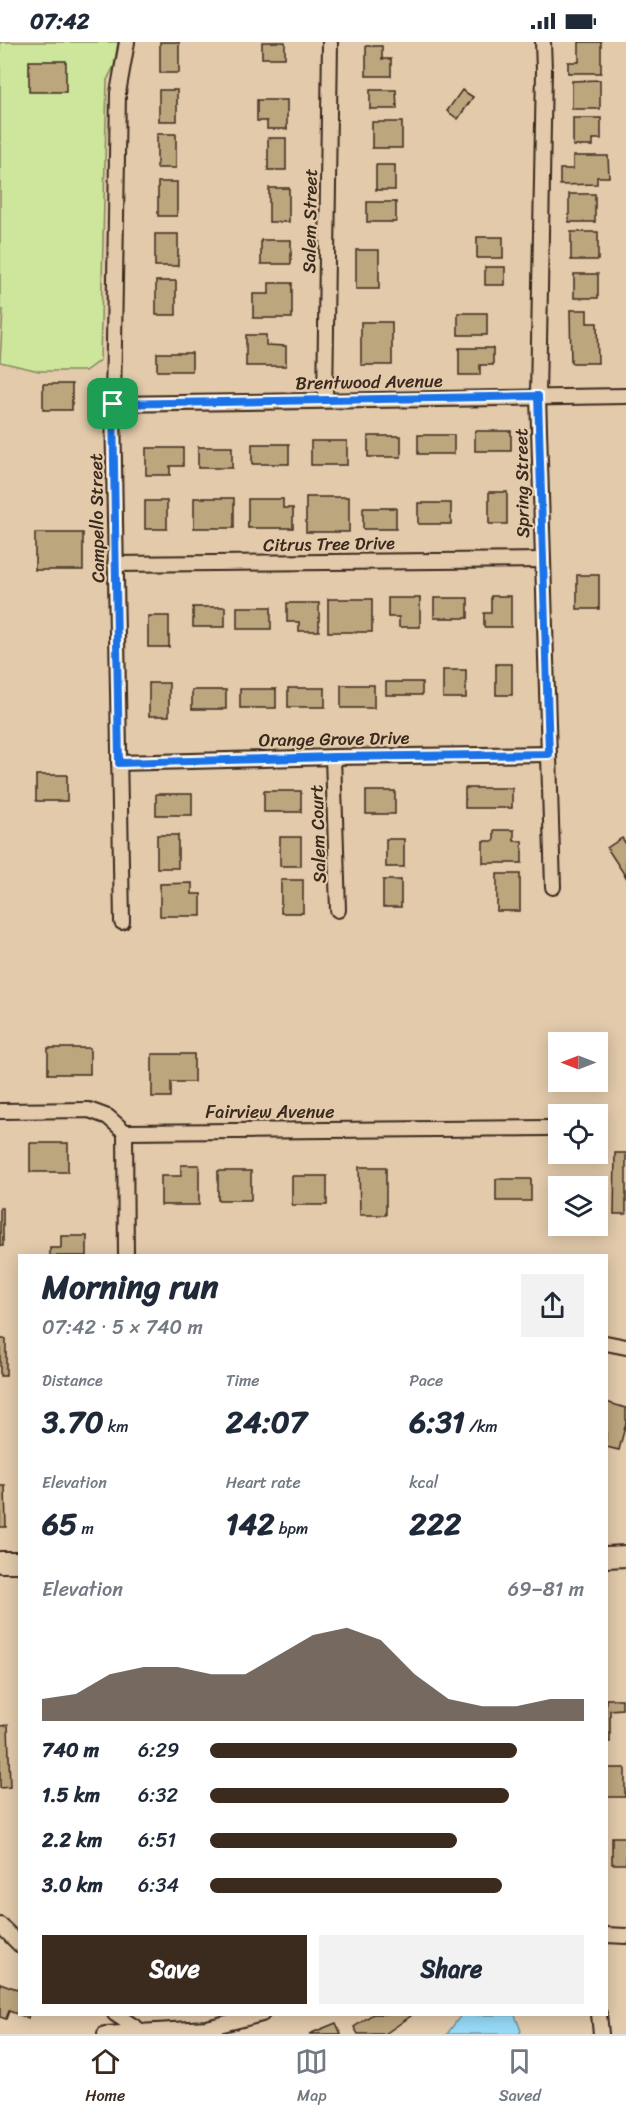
<!DOCTYPE html>
<html lang="en">
<head>
<meta charset="utf-8">
<style>
  body { margin:0; font-family:Sriracha,sans-serif; background:#f2f2f3; color:#1f2937; height:100vh; display:flex; flex-direction:column; font-size:22px; white-space:nowrap }
  * { box-sizing:border-box; margin:0 }
  p { font-size:20px; color:#747a83 }
  .icon { flex:none; width:33px; height:33px; fill:none; stroke:currentColor; stroke-width:2; stroke-linecap:round; stroke-linejoin:round }
  .map { position:relative; flex:1; overflow:hidden }
  .side { position:absolute; left:18px; top:1212px; width:590px; height:762px; display:flex; flex-direction:column; background:#fff; border-radius:0px; box-shadow:0 3px 15px #0003 }
  .side>* { flex:none }
  .needle { width:39px; rotate:270deg }
  .tools { position:absolute; left:548px; top:990px; display:grid; gap:12px }
  .tools a { display:grid; place-items:center; width:60px; height:60px; border-radius:0px; background:#fff; box-shadow:0 3px 15px #0003; font-size:30px }
  .pin { position:absolute; display:grid; place-items:center; width:51px; height:51px; color:#fff; margin:-26px; border-radius:12px; box-shadow:0 3px 9px #0006 }
  .round { display:grid; place-items:center; flex:none; width:63px; height:63px; border-radius:0px; background:#f2f2f3 }
  .overview { display:flex; align-items:center; justify-content:space-between; height:102px; padding:0 24px }
  h1 { font-size:33px; font-weight:800; line-height:45px }
  .stats { display:grid; grid-template-columns:repeat(3,1fr); gap:9px; height:102px; padding:6px 24px }
  .stats div { display:grid; align-content:center }
  .stats b { font-size:30px; font-weight:800 }
  .stats small { font-size:16px; font-weight:400 }
  .stats p { font-size:16px }
  .chart { height:168px; padding:12px 24px }
  .chart p { display:flex; justify-content:space-between }
  .chart svg { width:100%; height:108px; margin-top:6px; fill:#3b2a1e; opacity:.7 }
  .button { display:flex; gap:12px; margin-top:auto; padding:12px 24px }
  .button a { flex:1; height:69px; border-radius:0px; background:#3b2a1e; color:#fff; font-size:24px; font-weight:800; line-height:69px; text-align:center }
  .button a+a { background:#f2f2f3; color:#1f2937 }
  ul { padding:0 24px; list-style:none; font-size:20px }
  li { display:grid; grid-template-columns:96px 72px 1fr; align-items:center; height:45px }
  li i { height:15px; border-radius:8px; background:#3b2a1e }
  .status { display:flex; justify-content:space-between; align-items:center; height:42px; padding:0 30px; background:#fff; direction:ltr }
  .status svg { height:16px; fill:currentColor }
  .tabs { display:flex; justify-content:space-around; align-items:center; height:84px; border-top:2px solid #e0e1e3; background:#fff; font-size:16px; color:#747a83 }
  .tabs a { display:grid; justify-items:center; gap:3px }
  .tabs .selected { color:#3b2a1e }
  .map>svg:first-child { display:block }
</style>
</head>
<body>
<div class="status"><b>07:42</b><svg viewBox="0 0 49 12"><path d="M0 12V9h3v3zM5 12V6h3v6zM10 12V3h3v9zM15 12V0h3v12zM26 1h20v11H26zM47 4h2v5h-2z"/></svg></div>
<div class="map">
<svg width="626" height="1992" viewBox="0 0 626 1992">
  <rect width="100%" height="100%" fill="#e2caab"/>
  <filter id="ink" filterUnits="userSpaceOnUse"><feTurbulence type="fractalNoise" baseFrequency=".0167" numOctaves="2"/><feDisplacementMap in="SourceGraphic" scale="12" xChannelSelector="R" yChannelSelector="G"/><feConvolveMatrix kernelMatrix="1 2 1 2 8 2 1 2 1" color-interpolation-filters="sRGB"/></filter>
  <g filter="url(#ink)">
    <path fill="#cde69c" stroke="#84885d" stroke-width="1.5" d="M0 0H118L114 24 107 38 100 318 85 329H39L0 320 3 268 0 267Z"/>
    <path fill="#97dbf9" stroke="#7294a1" stroke-width="1.5" d="M461 1973H515L521 1989 519 1992H447Z"/>
    <g fill="#bca67e" stroke="#3b2a1e" stroke-width="1.5">
      <rect x="160" y="0" width="19" height="31"/>
      <rect x="262" y="0" width="23" height="16"/>
      <path d="M579 0H601V31H568V20H579Z"/>
      <path d="M366 4H382V17H391V34H366Z"/>
      <rect x="29" y="19" width="37" height="31"/>
      <path d="M600 38V67H572V39Z"/>
      <rect x="159" y="48" width="18" height="31"/>
      <path d="M370 48H396L397 67H370Z"/>
      <path d="M462 48 473 55 458 77 447 69Z"/>
      <path d="M257 58H287V87H267V79H257Z"/>
      <path d="M573 76H601V97H593V104H573Z"/>
      <rect x="372" y="80" width="30" height="26"/>
      <rect x="157" y="92" width="19" height="34"/>
      <rect x="268" y="96" width="18" height="32"/>
      <path d="M573 114H608L609 135H597V142L560 143V127H573Z"/>
      <rect x="376" y="123" width="19" height="25"/>
      <rect x="158" y="140" width="19" height="34"/>
      <rect x="269" y="146" width="20" height="34"/>
      <rect x="569" y="152" width="26" height="28"/>
      <rect x="367" y="160" width="29" height="20"/>
      <rect x="571" y="190" width="27" height="28"/>
      <rect x="155" y="192" width="23" height="32"/>
      <rect x="477" y="195" width="26" height="21"/>
      <rect x="261" y="198" width="30" height="24"/>
      <rect x="356" y="208" width="23" height="39"/>
      <rect x="485" y="225" width="20" height="18"/>
      <rect x="574" y="232" width="24" height="24"/>
      <rect x="156" y="239" width="20" height="34"/>
      <path d="M269 241H292V276H253V252H269Z"/>
      <path d="M570 268H587V281H597L598 321H571Z"/>
      <rect x="458" y="271" width="29" height="22"/>
      <rect x="361" y="280" width="31" height="43"/>
      <path d="M246 293H266V303L286 304V324H246Z"/>
      <path d="M459 306H493V323H480V333H459Z"/>
      <rect x="157" y="311" width="35" height="18"/>
      <rect x="43" y="342" width="29" height="26"/>
      <rect x="475" y="389" width="36" height="20"/>
      <rect x="418" y="393" width="36" height="19"/>
      <rect x="368" y="394" width="33" height="21"/>
      <rect x="311" y="399" width="36" height="24"/>
      <rect x="252" y="402" width="37" height="20"/>
      <rect x="198" y="405" width="34" height="21"/>
      <path d="M146 406H183V424H170V433H146Z"/>
      <rect x="489" y="450" width="18" height="32"/>
      <rect x="306" y="455" width="43" height="35"/>
      <rect x="194" y="456" width="40" height="30"/>
      <path d="M248 457H283V466H293V486H248Z"/>
      <rect x="145" y="459" width="22" height="28"/>
      <rect x="418" y="461" width="33" height="21"/>
      <rect x="363" y="466" width="33" height="21"/>
      <rect x="35" y="491" width="48" height="37"/>
      <rect x="577" y="533" width="22" height="34"/>
      <path d="M491 554H511V585H484V571H491Z"/>
      <path d="M388 556H420V585H399V575H388Z"/>
      <rect x="434" y="556" width="34" height="20"/>
      <rect x="328" y="557" width="44" height="33"/>
      <path d="M287 561H319V589H299V580H287Z"/>
      <rect x="193" y="565" width="32" height="20"/>
      <rect x="237" y="565" width="34" height="22"/>
      <rect x="148" y="574" width="21" height="31"/>
      <rect x="496" y="622" width="16" height="31"/>
      <rect x="443" y="628" width="23" height="28"/>
      <rect x="386" y="640" width="36" height="13"/>
      <rect x="149" y="641" width="20" height="33"/>
      <rect x="341" y="643" width="33" height="23"/>
      <rect x="288" y="646" width="37" height="19"/>
      <rect x="240" y="647" width="36" height="19"/>
      <rect x="192" y="648" width="34" height="19"/>
      <rect x="36" y="733" width="31" height="26"/>
      <rect x="465" y="746" width="47" height="20"/>
      <rect x="264" y="749" width="37" height="21"/>
      <rect x="366" y="749" width="29" height="23"/>
      <rect x="156" y="752" width="36" height="21"/>
      <path d="M494 788H514V799H522V821H483V799H494Z"/>
      <rect x="157" y="793" width="21" height="33"/>
      <rect x="280" y="795" width="21" height="29"/>
      <path d="M622 796 626 802V835L607 806Z"/>
      <rect x="386" y="797" width="18" height="28"/>
      <rect x="497" y="832" width="23" height="37"/>
      <rect x="281" y="838" width="22" height="33"/>
      <rect x="383" y="838" width="18" height="27"/>
      <path d="M192 841V852H201V874H160V842Z"/>
      <rect x="48" y="1006" width="42" height="26"/>
      <path d="M152 1012H194V1040H171V1055H152Z"/>
      <rect x="30" y="1101" width="38" height="29"/>
      <path d="M615 1111H626V1172H614Z"/>
      <path d="M181 1123H199V1163H161V1134H181Z"/>
      <path d="M359 1125H386V1173H360Z"/>
      <rect x="218" y="1129" width="33" height="29"/>
      <rect x="292" y="1134" width="35" height="29"/>
      <rect x="496" y="1137" width="35" height="22"/>
      <rect x="0" y="1166" width="3" height="38"/>
      <path d="M61 1194H87V1214H50V1206H61Z"/>
      <rect x="0" y="1297" width="6" height="37"/>
      <path d="M606 1360 626 1366V1381L619 1408 606 1405Z"/>
      <path d="M0 1444H5L6 1485H0Z"/>
      <path d="M606 1657H622V1667L610 1668V1700H606Z"/>
      <path d="M8 1683 10 1745 0 1746V1684Z"/>
      <rect x="606" y="1726" width="19" height="29"/>
      <rect x="612" y="1795" width="14" height="27"/>
      <path d="M0 1941 20 1948V1972H29L28 1976 9 1969 6 1977 0 1975Z"/>
      <path d="M373 1972H409L411 1974 385 1992H358L354 1985Z"/>
      <path d="M336 1981 341 1992H309Z"/>
    </g>
    <g fill="none" stroke-linecap="round" stroke-linejoin="round">
      <g stroke="#3b2a1e" stroke-width="18">
        <g id="street">
          <path d="M543 0 544 28 538 354 553 845"/>
          <path d="M325 358 330 0"/>
          <path d="M113 362 626 354"/>
          <path d="M115 522 542 518"/>
          <path d="M333 715 338 868"/>
          <path d="M119 721 333 715 549 712"/>
          <path d="M122 880 113 362 118 51 127 0"/>
          <path d="M0 1069 89 1068 108 1075 125 1090 547 1086"/>
          <path d="M125 1090 126 1214"/>
          <path d="M606 1301 626 1305"/>
          <path d="M0 1883 20 1903"/>
          <path d="M606 1893 626 1894"/>
          <path d="M115 1972 141 1989"/>
          <path d="M599 1972 601 1992"/>
          <path d="M105 1992 207 1986 262 1972"/>
        </g>
      </g>
      <g stroke="#3b2a1e" stroke-width="24">
        <g id="secondary">
          <path d="M606 1515 626 1514"/>
          <path d="M0 1520H20"/>
        </g>
      </g>
      <use href="#street" stroke="#e2caab" stroke-width="14"/>
      <use href="#secondary" stroke="#e2caab" stroke-width="20"/>
    </g>
  </g>
  <g fill="none" stroke-linecap="round" stroke-linejoin="round" filter="url(#ink)">
    <g stroke="#fff" stroke-width="12">
      <path id="route" d="M538 354 549 712 333 715 119 721 113 362Z"/>
    </g>
    <use href="#route" stroke="#1a73e8" stroke-width="8"/>
  </g>
  <g text-anchor="middle" stroke-width="4.5" stroke-linejoin="round" paint-order="stroke">
    <g font-size="18" fill="#3b2a1e" stroke="#e2caab">
      <text transform="translate(310 179) rotate(-89)" y="6">Salem Street</text>
      <text transform="translate(369 340) rotate(-1)" y="6">Brentwood Avenue</text>
      <text transform="translate(522 441) rotate(-91)" y="6">Spring Street</text>
      <text transform="translate(97 476) rotate(-91)" y="6">Campello Street</text>
      <text transform="translate(329 502) rotate(-1)" y="6">Citrus Tree Drive</text>
      <text transform="translate(334 697) rotate(-1)" y="6">Orange Grove Drive</text>
      <text transform="translate(318 792) rotate(-92)" y="6">Salem Court</text>
      <text x="270" y="1076">Fairview Avenue</text>
    </g>
  </g>
</svg>
<div class="tools">
<a><svg class="needle" viewBox="-14 -14 28 28"><path d="M0-13l5 13h-10z" fill="#e53935"/><path d="M0 13l5-13h-10z" fill="#747a83"/></svg></a>
<a><svg class="icon" aria-label="locate" viewBox="0 0 24 24"><circle cx="12" cy="12" r="6"/><path d="M12 2v4M12 18v4M2 12h4M18 12h4"/></svg></a>
<a><svg class="icon" aria-label="layers" viewBox="0 0 24 24"><path d="M12 4l9 5-9 5-9-5zM3 14l9 5 9-5"/></svg></a>
</div>
<div class="pin" style="left:113px;top:362px;background:#1e9e55"><svg class="icon" aria-label="arrive" viewBox="0 0 24 24"><path d="M6 21V4h12l-3 4 3 4H6"/></svg></div>
<section class="side">
<div class="overview"><div><h1>Morning run</h1><p>07:42 · 5 × 740 m</p></div><a class="round"><svg class="icon" aria-label="share" viewBox="0 0 24 24"><path d="M12 15V3M7 8l5-5 5 5M5 13v7h14v-7"/></svg></a></div>
<div class="stats">
<div><p>Distance</p><b>3.70<small> km</small></b></div>
<div><p>Time</p><b>24:07</b></div>
<div><p>Pace</p><b>6:31<small> /km</small></b></div>
</div>
<div class="stats">
<div><p>Elevation</p><b>65<small> m</small></b></div>
<div><p>Heart rate</p><b>142<small> bpm</small></b></div>
<div><p>kcal</p><b>222</b></div>
</div>
<div class="chart"><p><span>Elevation</span>69–81 m</p>
<svg viewBox="0 0 160 44" preserveAspectRatio="none"><path d="M0 44V35L10 33L20 25L30 22L40 22L50 25L60 25L70 17L80 9L90 6L100 11L110 25L120 35L130 38L140 38L150 35L160 35V44z"/></svg>
</div>
<ul>
<li><b>740 m</b>6:29<i style="width:82%"></i></li>
<li><b>1.5 km</b>6:32<i style="width:80%"></i></li>
<li><b>2.2 km</b>6:51<i style="width:66%"></i></li>
<li><b>3.0 km</b>6:34<i style="width:78%"></i></li>
</ul>
<div class="button"><a>Save</a><a>Share</a></div>
</section>
</div>
<nav class="tabs">
<a class="selected"><svg class="icon" aria-label="home" viewBox="0 0 24 24"><path d="M3 11l9-7 9 7M6 9v11h12V9"/></svg>Home</a>
<a><svg class="icon" aria-label="map" viewBox="0 0 24 24"><path d="M3 6l6-2 6 2 6-2v14l-6 2-6-2-6 2zM9 4v14M15 6v14"/></svg>Map</a>
<a><svg class="icon" aria-label="saved" viewBox="0 0 24 24"><path d="M7 4h10v16l-5-4-5 4z"/></svg>Saved</a>
</nav>
</body>
</html>
